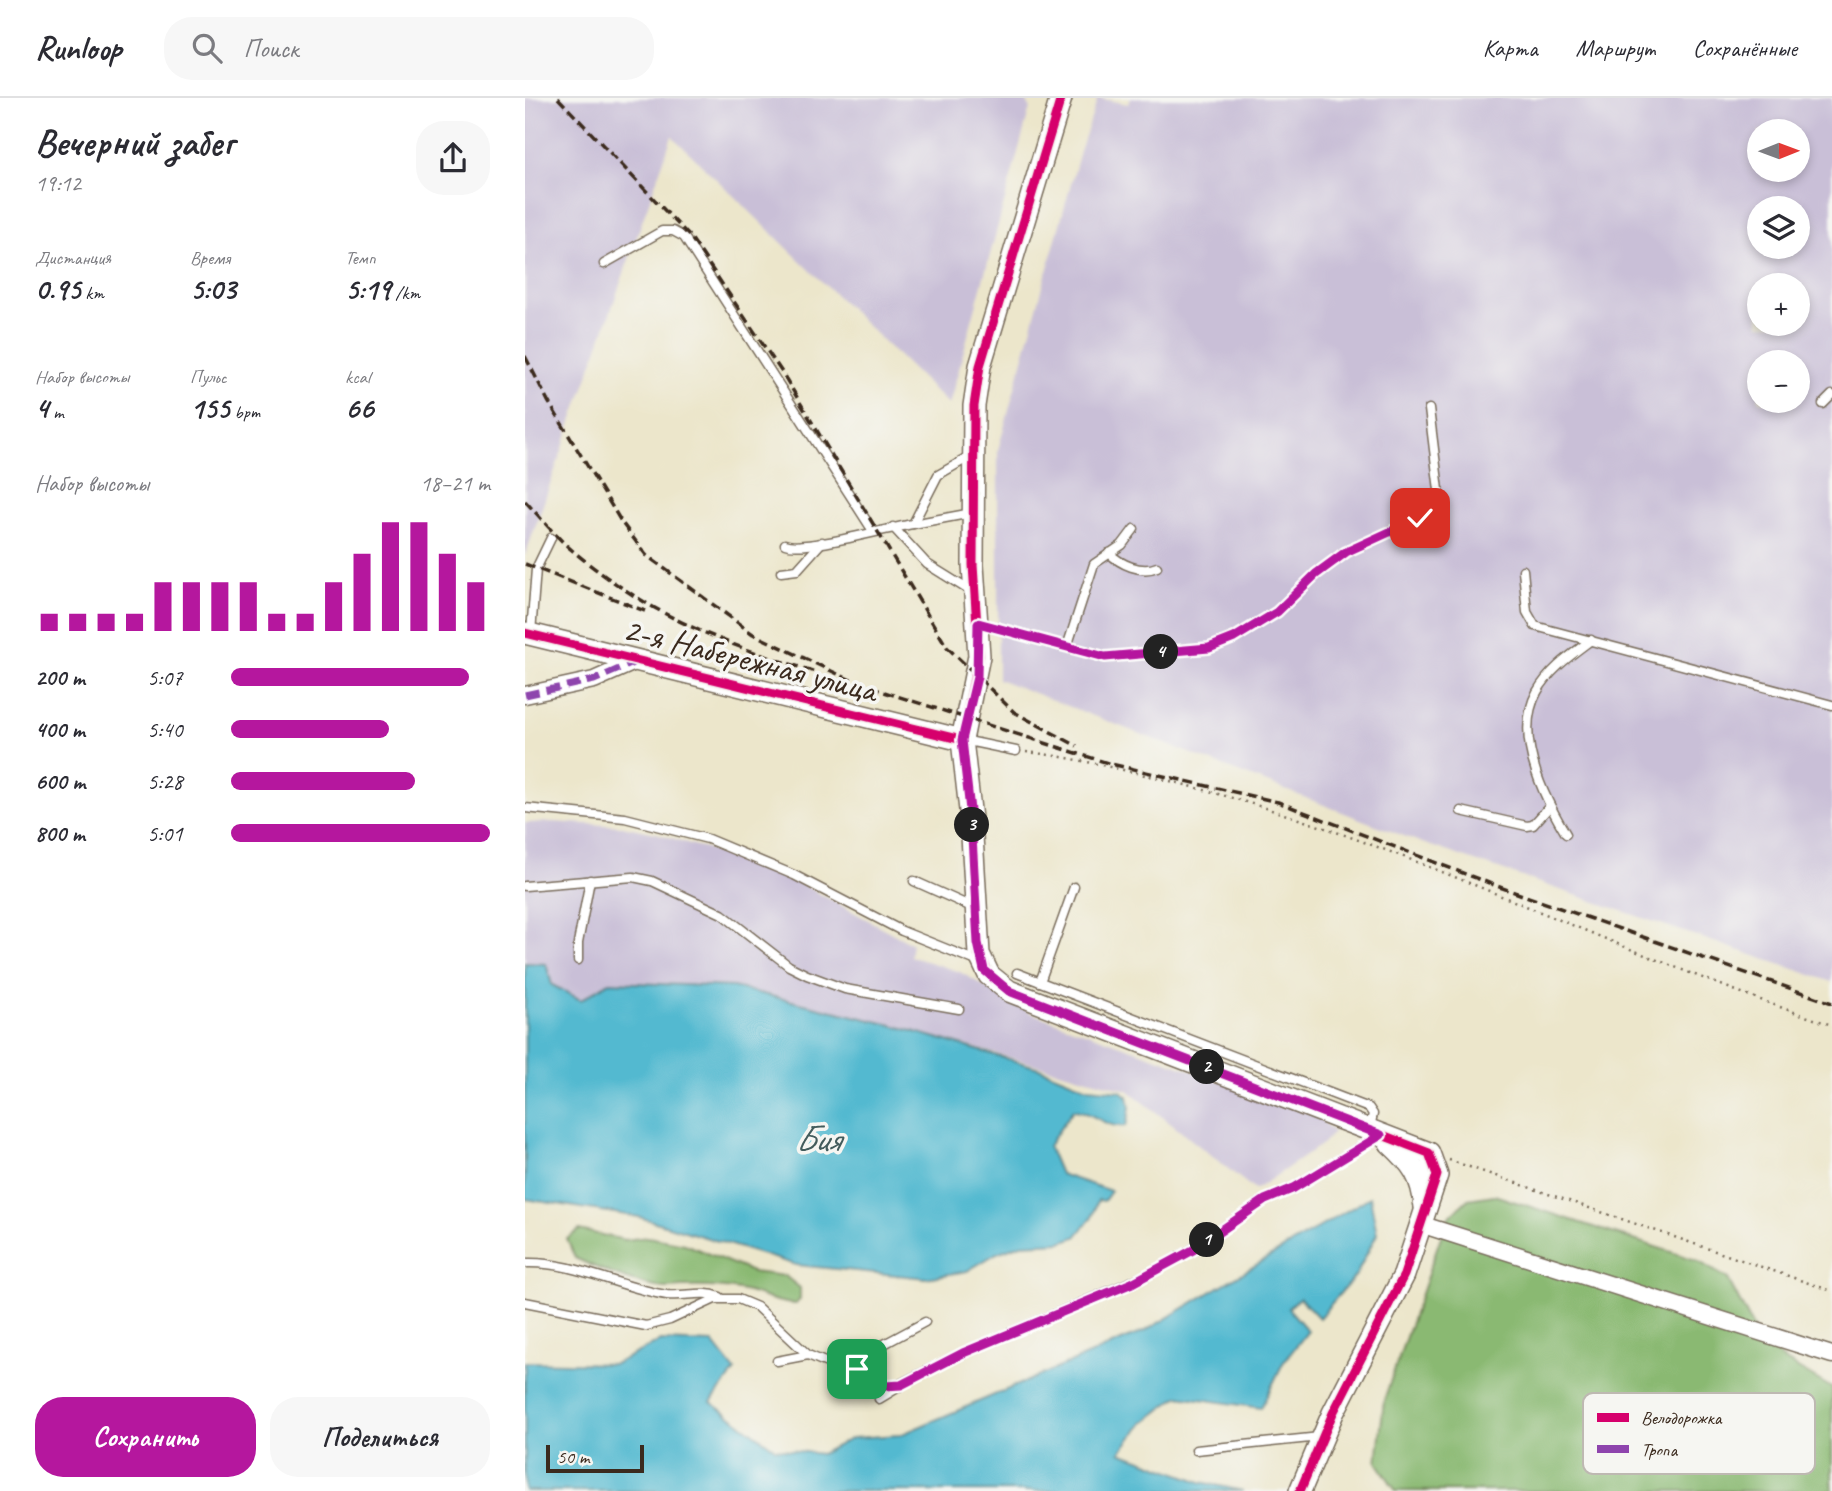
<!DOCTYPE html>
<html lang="ru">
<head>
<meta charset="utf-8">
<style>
  body { margin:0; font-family:Caveat,sans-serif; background:#f7f7f7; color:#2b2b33; height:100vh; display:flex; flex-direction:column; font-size:26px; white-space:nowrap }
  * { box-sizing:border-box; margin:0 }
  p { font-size:23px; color:#7c7c81 }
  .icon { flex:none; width:38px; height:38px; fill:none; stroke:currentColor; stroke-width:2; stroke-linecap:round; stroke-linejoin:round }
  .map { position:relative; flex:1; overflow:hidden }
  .side { display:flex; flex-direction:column; background:#fff; width:525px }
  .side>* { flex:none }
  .needle { width:46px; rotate:89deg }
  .tools { position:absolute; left:1222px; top:21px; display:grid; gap:14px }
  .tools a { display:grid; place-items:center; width:63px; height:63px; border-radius:50%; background:#fff; box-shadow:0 4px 10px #0003; font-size:35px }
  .scale { position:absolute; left:21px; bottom:18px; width:98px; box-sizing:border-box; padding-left:7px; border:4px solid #3b2a1e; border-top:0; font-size:19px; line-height:24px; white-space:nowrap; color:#3b2a1e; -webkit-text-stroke:5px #f6f6f2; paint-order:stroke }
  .pin { position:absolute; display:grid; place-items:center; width:60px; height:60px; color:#fff; margin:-30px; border-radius:14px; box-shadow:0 4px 10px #0006 }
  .km { position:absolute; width:35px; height:35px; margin:-18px; border-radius:50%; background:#222; color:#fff; font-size:19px; line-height:35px; text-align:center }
  .round { display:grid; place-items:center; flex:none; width:74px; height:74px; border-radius:28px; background:#f7f7f7 }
  .overview { display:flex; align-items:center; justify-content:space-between; height:119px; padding:0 35px }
  h1 { font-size:38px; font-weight:800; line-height:52px }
  .figures { display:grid; grid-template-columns:repeat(3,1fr); gap:10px; height:119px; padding:7px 35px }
  .figures div { display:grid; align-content:center }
  .figures b { font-size:30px; font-weight:800 }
  .figures small { font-size:19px; font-weight:400 }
  .figures p { font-size:19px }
  .chart { height:196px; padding:14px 35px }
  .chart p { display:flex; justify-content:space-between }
  .chart svg { width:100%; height:126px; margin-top:7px; stroke:#b5179e; stroke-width:6 }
  .cta { display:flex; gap:14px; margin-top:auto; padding:14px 35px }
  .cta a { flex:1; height:80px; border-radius:28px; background:#b5179e; color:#fff; font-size:28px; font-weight:800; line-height:80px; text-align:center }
  .cta a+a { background:#f7f7f7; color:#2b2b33 }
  ul { padding:0 35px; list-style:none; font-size:23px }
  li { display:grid; grid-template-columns:112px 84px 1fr; align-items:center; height:52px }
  li i { height:18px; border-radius:9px; background:#b5179e }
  header { display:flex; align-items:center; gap:42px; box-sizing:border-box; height:98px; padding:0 35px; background:#fff; border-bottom:2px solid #e1e1e2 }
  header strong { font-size:33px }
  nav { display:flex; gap:38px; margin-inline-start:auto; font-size:24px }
  .search { width:490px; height:63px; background:#f7f7f7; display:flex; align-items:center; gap:18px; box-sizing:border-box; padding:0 24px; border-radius:28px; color:#7c7c81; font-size:26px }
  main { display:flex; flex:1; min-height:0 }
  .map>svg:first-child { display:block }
</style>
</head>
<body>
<header>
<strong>Runloop</strong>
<div class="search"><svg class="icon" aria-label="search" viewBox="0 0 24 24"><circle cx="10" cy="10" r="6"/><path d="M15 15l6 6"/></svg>Поиск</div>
<nav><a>Карта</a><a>Маршрут</a><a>Сохранённые</a></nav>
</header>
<main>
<section class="side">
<div class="overview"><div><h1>Вечерний забег</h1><p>19:12</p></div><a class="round"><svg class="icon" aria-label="share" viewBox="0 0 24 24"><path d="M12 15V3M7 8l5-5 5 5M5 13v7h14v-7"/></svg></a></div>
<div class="figures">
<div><p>Дистанция</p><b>0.95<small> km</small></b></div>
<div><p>Время</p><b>5:03</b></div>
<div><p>Темп</p><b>5:19<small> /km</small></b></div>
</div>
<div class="figures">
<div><p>Набор высоты</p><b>4<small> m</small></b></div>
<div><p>Пульс</p><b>155<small> bpm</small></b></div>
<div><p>kcal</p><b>66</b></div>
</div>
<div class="chart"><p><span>Набор высоты</span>18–21 m</p>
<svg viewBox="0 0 160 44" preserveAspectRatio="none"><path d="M5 44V38M15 44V38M25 44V38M35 44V38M45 44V27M55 44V27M65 44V27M75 44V27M85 44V38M95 44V38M105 44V27M115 44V17M125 44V6M135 44V6M145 44V17M155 44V27"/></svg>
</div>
<ul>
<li><b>200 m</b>5:07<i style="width:92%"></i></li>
<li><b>400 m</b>5:40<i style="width:61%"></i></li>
<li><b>600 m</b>5:28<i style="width:71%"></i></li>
<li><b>800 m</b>5:01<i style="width:100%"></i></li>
</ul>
<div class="cta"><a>Сохранить</a><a>Поделиться</a></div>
</section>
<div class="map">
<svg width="1307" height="1393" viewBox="0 0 1307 1393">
  <rect width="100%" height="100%" fill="#f6f6f2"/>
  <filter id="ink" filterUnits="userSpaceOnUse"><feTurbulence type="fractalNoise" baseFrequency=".0143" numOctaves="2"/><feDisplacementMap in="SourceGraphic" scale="14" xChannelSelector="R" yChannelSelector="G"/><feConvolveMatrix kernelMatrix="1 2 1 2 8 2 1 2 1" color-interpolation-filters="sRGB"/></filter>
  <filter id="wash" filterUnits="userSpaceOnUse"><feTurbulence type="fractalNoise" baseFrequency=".00686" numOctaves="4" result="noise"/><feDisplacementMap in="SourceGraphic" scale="28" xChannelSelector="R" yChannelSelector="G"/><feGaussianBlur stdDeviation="1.57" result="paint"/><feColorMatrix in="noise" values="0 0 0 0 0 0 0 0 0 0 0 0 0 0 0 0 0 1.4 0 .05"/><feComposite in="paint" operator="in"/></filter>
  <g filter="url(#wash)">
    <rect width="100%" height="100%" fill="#ece6cb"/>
    <g fill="#c9bfd7" fill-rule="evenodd">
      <path d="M0 0H500L505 10 424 307 147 38 0 458Z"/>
      <path d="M573 0 603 6 605 0H1307V884L897 745 473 581V352L555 53ZM1234 33H1272V72H1234ZM1234 110H1272V149H1234ZM1234 187H1272V226H1234ZM1234 264H1272V303H1234Z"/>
      <path d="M28 724 97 728 131 735 231 767 273 784 387 846 385 858 435 874 506 915 790 1016 809 1034 796 1047 730 1092 603 992 367 927 208 889 56 902 27 887 21 866 0 865V725Z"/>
    </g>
    <g fill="#8ab972" stroke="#627248" stroke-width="2">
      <path d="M969 1097 1171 1162 1203 1181 1233 1239 1259 1262 1307 1290V1393H871L852 1364 859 1302 922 1121 943 1101Z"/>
      <path d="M54 1132 100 1142 123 1139 160 1146 227 1174 260 1178 275 1190V1201L271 1206C250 1206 234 1195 214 1192 190 1188 167 1188 143 1190 122 1191 71 1170 50 1160L42 1141Z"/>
    </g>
    <g fill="#52b9d0" stroke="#467277" stroke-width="2">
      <path d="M0 865 21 866 27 887 56 902 84 884 208 889 367 927 514 970 563 990 595 993 603 998 605 1010 601 1028C579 1031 567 1012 548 1012L523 1048 535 1076 586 1093 579 1103 573 1102 567 1119 551 1139 536 1144 496 1146 472 1155 442 1173 401 1180 271 1167 114 1119 0 1101Z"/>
      <path d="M845 1099 852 1136 831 1177 794 1220 775 1200 763 1210 783 1233 758 1265 736 1310 654 1298 618 1325 595 1354 676 1384 718 1393H0V1264L89 1266 136 1243 188 1245 210 1273 186 1304 250 1350 296 1356 327 1340 375 1337 620 1233Z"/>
    </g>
  </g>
  <g filter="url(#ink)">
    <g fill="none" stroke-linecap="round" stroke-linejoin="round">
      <g stroke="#796c5b" stroke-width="11">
        <g id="lane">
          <path d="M79 166 137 133H148L159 139 348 433"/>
          <path d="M1298 306 1307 297"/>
          <path d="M388 426 447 415"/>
          <path d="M368 429 402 466 447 494"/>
          <path d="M260 446C280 454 363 430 388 426L413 377 446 358"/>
          <path d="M584 455C595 466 616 476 632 469"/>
          <path d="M998 472 1002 514 1010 528 1307 607"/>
          <path d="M256 474 272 472 297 444"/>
          <path d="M453 525 580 559 684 550 710 539 752 514 791 476 821 454 902 416 910 405 914 392 904 311"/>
          <path d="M6 535 11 471 26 440"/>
          <path d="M542 549 569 466 597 447 609 431"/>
          <path d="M438 642 491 653"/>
          <path d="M0 710 100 720 183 741 269 777 377 833 454 864"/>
          <path d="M936 713 1002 728 1008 727 1025 708"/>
          <path d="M1041 736C1018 698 988 638 1012 594 1024 572 1046 557 1066 542"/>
          <path d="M389 783 449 810"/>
          <path d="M0 788 108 779 127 783 197 816 264 868 282 877 320 891 434 911"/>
          <path d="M53 862V845L65 782"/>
          <path d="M492 875 844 1010 848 1016 845 1029"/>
          <path d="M515 884 549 789"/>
          <path d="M0 1165C49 1163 95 1190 142 1197 161 1199 177 1192 195 1199"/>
          <path d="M0 1204 121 1228 145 1222 190 1201H213L232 1209 283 1257 355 1287 371 1288 438 1255 622 1177 668 1151 740 1102 769 1090 853 1038"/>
          <path d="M252 1263 283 1257"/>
          <path d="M332 1276 337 1258 400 1224"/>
          <path d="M354 1301 374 1289"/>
          <path d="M671 1352 795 1339"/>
        </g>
      </g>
      <g stroke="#796c5b" stroke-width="19">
        <g id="street">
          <path d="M0 597 69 582 114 562"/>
          <path d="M895 1126 1307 1257"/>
        </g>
      </g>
      <g stroke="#796c5b" stroke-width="24">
        <g id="secondary">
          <path d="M536 0 455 268 449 308 448 467 454 558 437 642 446 721 454 856 464 877 484 893 904 1055 912 1077 879 1177 808 1315 775 1393"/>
          <path d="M0 535 437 642"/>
          <path d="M865 1045C888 1066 897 1078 900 1109"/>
        </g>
      </g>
      <g stroke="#796c5b" stroke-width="2.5" stroke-dasharray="2 5" stroke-linecap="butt">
        <path d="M501 654C541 658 580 668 620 677 859 732 1075 850 1307 927"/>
        <path d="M924 1062 1307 1193"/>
      </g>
      <use href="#lane" stroke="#fff" stroke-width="8"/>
      <use href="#street" stroke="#fff" stroke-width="16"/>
      <use href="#secondary" stroke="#fff" stroke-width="21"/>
      <g stroke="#3b2a1e" stroke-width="3.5" stroke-dasharray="10 5" stroke-linecap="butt">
        <path d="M33 0 166 140 258 276 422 549 489 614 552 648"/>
        <path d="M0 258 23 303 97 425 121 457 228 536 334 586 586 666 753 704 969 787 1307 905"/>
        <path d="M0 403C16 420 31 439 48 453 124 517 197 546 291 574"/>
        <path d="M0 466 120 513"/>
      </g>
      <path stroke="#8e44ad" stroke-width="7" stroke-dasharray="14 7" stroke-linecap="butt" d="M0 597 69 582 110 564"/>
      <g stroke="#f6f6f2" stroke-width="13">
        <g id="cycleway">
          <path d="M536 0 455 268 449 308 448 467 454 558 437 642 446 721 454 856 464 877 484 893 904 1055 912 1077 879 1177 808 1315 775 1393"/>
          <path d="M0 535 437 642"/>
        </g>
      </g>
      <use href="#cycleway" stroke="#d6006c" stroke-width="9"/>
    </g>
  </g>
  <g fill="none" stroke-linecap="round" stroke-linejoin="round" filter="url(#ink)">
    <g stroke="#fff" stroke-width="14">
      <path id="route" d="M332 1271V1276L360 1288 376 1287 438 1255 607 1185 668 1152 740 1102 769 1090 856 1037 484 893 459 872 453 845 446 721 437 642 452 579 453 525 580 559 684 550 709 540 752 514 791 476 821 454 895 420"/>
    </g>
    <use href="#route" stroke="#b5179e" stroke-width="9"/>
  </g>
  <g text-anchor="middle" stroke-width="7" stroke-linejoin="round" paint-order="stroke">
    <g font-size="35" fill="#3b2a1e" stroke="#f6f6f2">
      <text transform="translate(225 561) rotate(14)" y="12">2-я Набережная улица</text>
    </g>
    <g font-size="37" font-style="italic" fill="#435c5c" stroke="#f6f6f2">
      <text x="292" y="1053">Бия</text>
    </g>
  </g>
  <rect x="1058" y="1295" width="232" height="81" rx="10" fill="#f6f6f2" stroke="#beb9b2" stroke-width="2"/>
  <rect x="1072" y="1315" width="32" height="9" fill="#d6006c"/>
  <rect x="1072" y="1347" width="32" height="8" fill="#8e44ad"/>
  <g font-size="19" fill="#3b2a1e">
    <text x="1116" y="1326">Велодорожка</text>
    <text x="1116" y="1358">Тропа</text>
  </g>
</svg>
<div class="tools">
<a><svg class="needle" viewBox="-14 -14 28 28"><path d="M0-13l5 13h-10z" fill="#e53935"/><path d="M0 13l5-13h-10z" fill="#7c7c81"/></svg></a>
<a><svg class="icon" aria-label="layers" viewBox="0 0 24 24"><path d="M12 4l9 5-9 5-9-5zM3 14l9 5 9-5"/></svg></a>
<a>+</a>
<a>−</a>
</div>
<div class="scale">50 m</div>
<div class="pin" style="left:332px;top:1271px;background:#1e9e55"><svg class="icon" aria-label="arrive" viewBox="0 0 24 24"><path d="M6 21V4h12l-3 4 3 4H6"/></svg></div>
<div class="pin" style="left:895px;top:420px;background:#d93025"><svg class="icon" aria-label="check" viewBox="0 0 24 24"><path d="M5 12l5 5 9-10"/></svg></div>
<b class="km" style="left:682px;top:1142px">1</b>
<b class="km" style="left:682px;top:969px">2</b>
<b class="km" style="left:447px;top:727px">3</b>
<b class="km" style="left:636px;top:554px">4</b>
</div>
</main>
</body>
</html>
